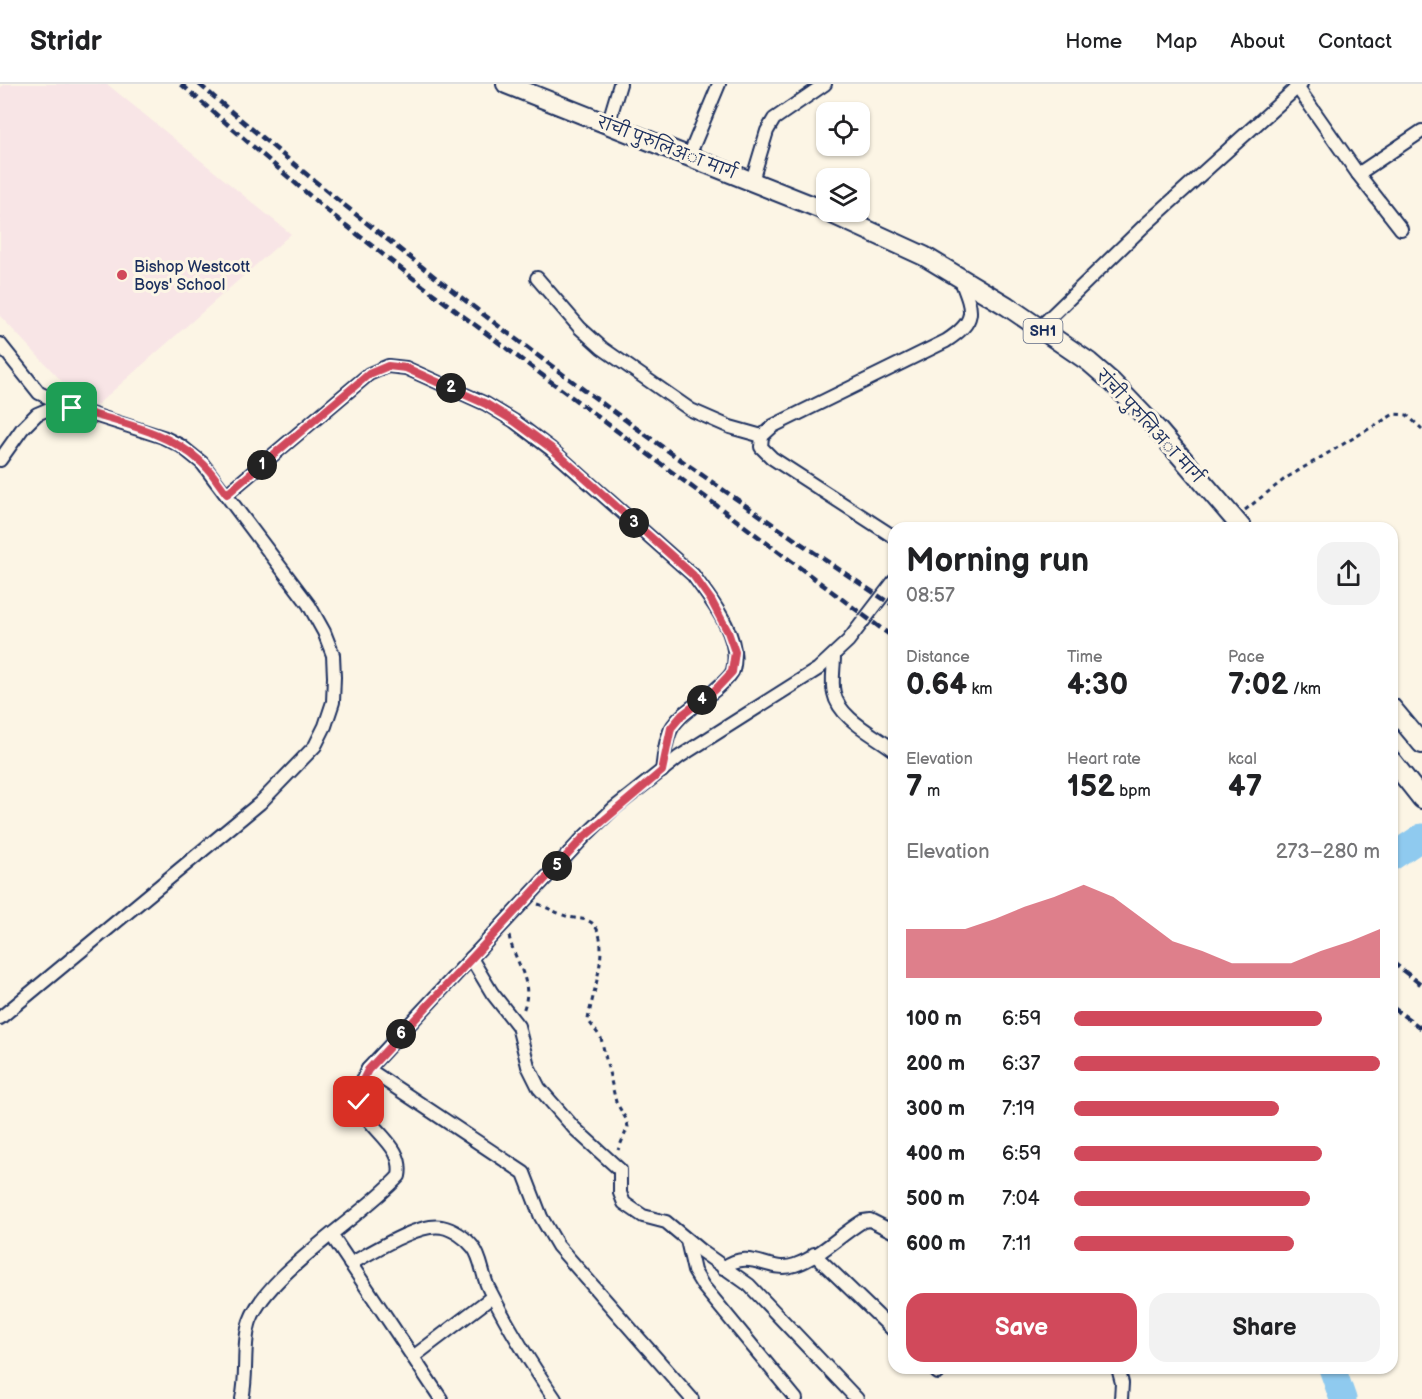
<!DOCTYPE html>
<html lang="en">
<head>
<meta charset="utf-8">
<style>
  body { margin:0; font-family:"Balsamiq Sans","Playpen Sans Deva",sans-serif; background:#f2f2f2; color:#202124; height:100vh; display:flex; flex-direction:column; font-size:22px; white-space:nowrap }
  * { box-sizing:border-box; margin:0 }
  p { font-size:20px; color:#757577 }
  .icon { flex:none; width:33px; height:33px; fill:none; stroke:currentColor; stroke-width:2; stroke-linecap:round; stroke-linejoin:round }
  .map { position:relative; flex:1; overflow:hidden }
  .side { position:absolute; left:888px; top:438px; width:510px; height:852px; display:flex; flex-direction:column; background:#fff; border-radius:18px; box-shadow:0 2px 4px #0004 }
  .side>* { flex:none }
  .buttons { position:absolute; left:816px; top:18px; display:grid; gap:12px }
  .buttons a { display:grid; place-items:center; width:54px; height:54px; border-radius:12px; background:#fff; box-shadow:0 2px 4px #0004; font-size:30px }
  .pin { position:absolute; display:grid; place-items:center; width:51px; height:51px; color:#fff; margin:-26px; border-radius:12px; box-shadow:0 3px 9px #0006 }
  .km { position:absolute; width:30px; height:30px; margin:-15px; border-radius:50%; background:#222; color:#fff; font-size:16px; line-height:30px; text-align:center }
  .round { display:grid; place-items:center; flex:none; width:63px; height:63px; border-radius:18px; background:#f2f2f2 }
  .summary { display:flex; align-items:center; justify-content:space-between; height:102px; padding:0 18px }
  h1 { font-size:33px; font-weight:600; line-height:45px }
  .figures { display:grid; grid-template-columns:repeat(3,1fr); gap:9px; height:102px; padding:6px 18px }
  .figures div { display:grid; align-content:center }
  .figures b { font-size:30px; font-weight:600 }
  .figures small { font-size:16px; font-weight:400 }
  .figures p { font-size:16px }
  .chart { height:168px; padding:12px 18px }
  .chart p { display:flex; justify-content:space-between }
  .chart svg { width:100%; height:108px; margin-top:6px; fill:#d1495b; opacity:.7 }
  .primary-button { display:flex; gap:12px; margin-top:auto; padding:12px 18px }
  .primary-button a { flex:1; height:69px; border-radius:18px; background:#d1495b; color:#fff; font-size:24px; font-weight:600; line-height:69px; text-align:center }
  .primary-button a+a { background:#f2f2f2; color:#202124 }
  ul { padding:0 18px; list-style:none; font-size:20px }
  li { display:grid; grid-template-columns:96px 72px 1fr; align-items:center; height:45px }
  li i { height:15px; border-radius:8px; background:#d1495b }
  header { display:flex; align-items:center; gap:36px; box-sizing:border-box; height:84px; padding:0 30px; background:#fff; border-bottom:2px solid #e0e0e0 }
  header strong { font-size:28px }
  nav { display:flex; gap:33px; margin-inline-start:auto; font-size:21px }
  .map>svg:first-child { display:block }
</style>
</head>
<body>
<header>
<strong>Stridr</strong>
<nav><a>Home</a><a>Map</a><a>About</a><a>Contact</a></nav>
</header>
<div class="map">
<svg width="1422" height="1315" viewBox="0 0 1422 1315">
  <rect width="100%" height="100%" fill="#fcf5e5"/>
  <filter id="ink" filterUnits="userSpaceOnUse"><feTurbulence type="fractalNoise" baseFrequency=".0167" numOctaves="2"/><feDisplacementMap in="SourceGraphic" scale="12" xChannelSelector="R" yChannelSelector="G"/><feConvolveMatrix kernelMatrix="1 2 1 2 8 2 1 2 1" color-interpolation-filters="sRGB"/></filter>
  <g filter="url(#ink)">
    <path fill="#f8e5e6" d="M4 0H107L291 150 90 327 0 232V4Z"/>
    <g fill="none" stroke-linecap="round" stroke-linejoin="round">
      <g stroke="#8fcaef" stroke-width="27">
        <path d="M1392 773 1422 753"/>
        <path d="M1332 1284 1343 1315"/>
      </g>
      <g stroke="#1b2f5e" stroke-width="16">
        <g id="minor">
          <path d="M1295 0 1358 90 1401 145"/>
          <path d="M608 40 620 0"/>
          <path d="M689 72 719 0"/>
          <path d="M1358 90 1422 47"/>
          <path d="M752 97 767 47 774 35 825 0"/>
          <path d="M537 194 580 244 602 264 691 326 730 343 762 352"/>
          <path d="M1039 244 1144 142 1301 0"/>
          <path d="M0 260 39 309 69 323"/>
          <path d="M0 376 22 345 37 330 51 324H72L163 353 181 362 202 379 309 521 324 548 333 571 334 593 333 618 325 642 315 662 260 719 0 934"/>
          <path d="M227 410 369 290 388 282 406 284 486 320 514 337 551 365 693 491C711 516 742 553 733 586 731 593 720 601 715 606 701 618 683 627 673 642 665 654 664 673 662 687"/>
          <path d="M894 453 772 374 761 363 762 352 773 342 946 257C978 236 973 227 960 194"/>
          <path d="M834 572C834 584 831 598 834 609 839 635 875 651 894 666"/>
          <path d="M471 874 492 909 518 942 528 982 539 1004 574 1044 620 1086V1109L624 1119 643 1132 666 1138 701 1167 749 1201 857 1315"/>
          <path d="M368 985 524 1089 541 1133 558 1162 692 1315"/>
          <path d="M332 1152 441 1315"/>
          <path d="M687 1156 694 1187 703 1202 796 1315"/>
          <path d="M814 1170 894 1247"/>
          <path d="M350 1180C371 1169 419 1138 442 1143 453 1145 466 1154 473 1163 482 1174 482 1192 489 1205 508 1243 531 1280 555 1315"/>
          <path d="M723 1184C752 1163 767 1190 795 1181 820 1173 841 1150 863 1137L870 1136 894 1148"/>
          <path d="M413 1273 492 1213"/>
          <path d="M933 1284 938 1289"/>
          <path d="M1118 1284 1122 1299 1121 1315"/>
          <path d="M242 1315C248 1290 242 1261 250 1237 267 1189 362 1133 399 1092 406 1056 355 1042 359 1007 360 1000 365 992 368 985L584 753 613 725 679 673 818 585 848 557 894 497"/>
        </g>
      </g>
      <g stroke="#1b2f5e" stroke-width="22">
        <g id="primary">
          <path d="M506 0 826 127"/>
          <path d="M828 128 924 172 1007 222 1089 278 1112 298 1158 346 1242 444"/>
          <path d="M1392 624 1422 660"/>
          <path d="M1392 677 1422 715"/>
        </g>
      </g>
      <g stroke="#1b2f5e" stroke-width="3" stroke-dasharray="4.5 4.5" stroke-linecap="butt">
        <path d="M1245 426 1286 394 1394 330 1407 331 1422 345"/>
        <path d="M538 820C549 824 558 830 569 833 577 835 586 834 592 839 613 857 591 913 588 936L601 954 616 1018 626 1035 628 1043 618 1066"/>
        <path d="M509 852C515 880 535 897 523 927"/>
      </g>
      <use href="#minor" stroke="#fcf5e5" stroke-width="12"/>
      <use href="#primary" stroke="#fcf5e5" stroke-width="18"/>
      <g stroke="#1b2f5e" stroke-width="4.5" stroke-dasharray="9 4.5" stroke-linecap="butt">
        <path d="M181 0 324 124 423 202 894 554"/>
        <path d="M199 0C419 189 652 362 894 522"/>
        <path d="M1392 878 1422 901"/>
        <path d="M1392 923 1422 945"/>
      </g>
    </g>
  </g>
  <g fill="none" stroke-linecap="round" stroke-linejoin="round" filter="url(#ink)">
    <g stroke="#fff" stroke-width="12">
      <path id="route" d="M72 324C115 338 166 346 200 377 211 386 218 399 227 410L369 290 388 282 406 284 486 320 514 337 551 364 693 491 711 516 728 548 735 568 732 588 715 606 682 631 671 644 662 687 584 753 368 986 359 1004V1018"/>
    </g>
    <use href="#route" stroke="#d1495b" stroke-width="8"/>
  </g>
  <circle fill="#d1495b" stroke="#fcf5e5" stroke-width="2" cx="122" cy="191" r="6"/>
  <g text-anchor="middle" stroke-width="6" stroke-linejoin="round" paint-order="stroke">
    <rect fill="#fcf5e5" stroke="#5e6a86" stroke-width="1.5" x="1023.5" y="235" width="39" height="24" rx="4.5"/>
    <g font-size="15" font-weight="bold" fill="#1b2f5e">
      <text x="1043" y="252">SH1</text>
    </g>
    <g font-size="16" fill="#1b2f5e" stroke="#fcf5e5">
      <text transform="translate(667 63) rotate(21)" y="6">रांची पुरुलिअा मार्ग</text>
      <text transform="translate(1150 342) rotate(47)" y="6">रांची पुरुलिअा मार्ग</text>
    </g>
    <g font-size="16" fill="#1b2f5e" stroke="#fcf5e5" text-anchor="start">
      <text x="134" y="188">Bishop Westcott<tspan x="134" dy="18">Boys' School</tspan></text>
    </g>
  </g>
</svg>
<div class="buttons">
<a><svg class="icon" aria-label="locate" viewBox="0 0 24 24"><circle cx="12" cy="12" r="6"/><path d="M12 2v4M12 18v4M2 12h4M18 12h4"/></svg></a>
<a><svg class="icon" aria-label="layers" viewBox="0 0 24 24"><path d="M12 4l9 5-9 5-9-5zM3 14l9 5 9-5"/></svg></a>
</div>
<div class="pin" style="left:72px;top:324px;background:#1e9e55"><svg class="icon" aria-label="arrive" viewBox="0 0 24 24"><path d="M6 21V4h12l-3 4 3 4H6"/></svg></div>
<div class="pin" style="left:359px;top:1018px;background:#d93025"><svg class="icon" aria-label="check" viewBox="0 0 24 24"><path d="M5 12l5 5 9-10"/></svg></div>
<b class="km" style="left:262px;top:381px">1</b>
<b class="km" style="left:451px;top:304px">2</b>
<b class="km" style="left:634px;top:439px">3</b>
<b class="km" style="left:702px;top:616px">4</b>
<b class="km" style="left:557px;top:782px">5</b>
<b class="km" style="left:401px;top:950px">6</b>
<section class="side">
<div class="summary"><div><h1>Morning run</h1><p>08:57</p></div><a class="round"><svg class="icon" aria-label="share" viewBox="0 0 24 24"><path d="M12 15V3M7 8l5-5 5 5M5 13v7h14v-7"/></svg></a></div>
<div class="figures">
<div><p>Distance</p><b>0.64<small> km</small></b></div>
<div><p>Time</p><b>4:30</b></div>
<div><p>Pace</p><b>7:02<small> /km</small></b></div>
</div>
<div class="figures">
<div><p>Elevation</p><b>7<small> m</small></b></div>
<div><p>Heart rate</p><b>152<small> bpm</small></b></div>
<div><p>kcal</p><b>47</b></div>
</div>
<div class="chart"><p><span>Elevation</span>273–280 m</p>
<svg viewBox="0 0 160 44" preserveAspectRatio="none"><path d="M0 44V24L10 24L20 24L30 20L40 15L50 11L60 6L70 11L80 20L90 29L100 33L110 38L120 38L130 38L140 33L150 29L160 24V44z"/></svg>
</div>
<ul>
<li><b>100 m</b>6:59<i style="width:81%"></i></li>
<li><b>200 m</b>6:37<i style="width:100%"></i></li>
<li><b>300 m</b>7:19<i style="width:67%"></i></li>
<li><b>400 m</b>6:59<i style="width:81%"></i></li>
<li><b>500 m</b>7:04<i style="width:77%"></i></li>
<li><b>600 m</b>7:11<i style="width:72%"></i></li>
</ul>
<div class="primary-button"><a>Save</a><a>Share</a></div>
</section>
</div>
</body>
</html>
